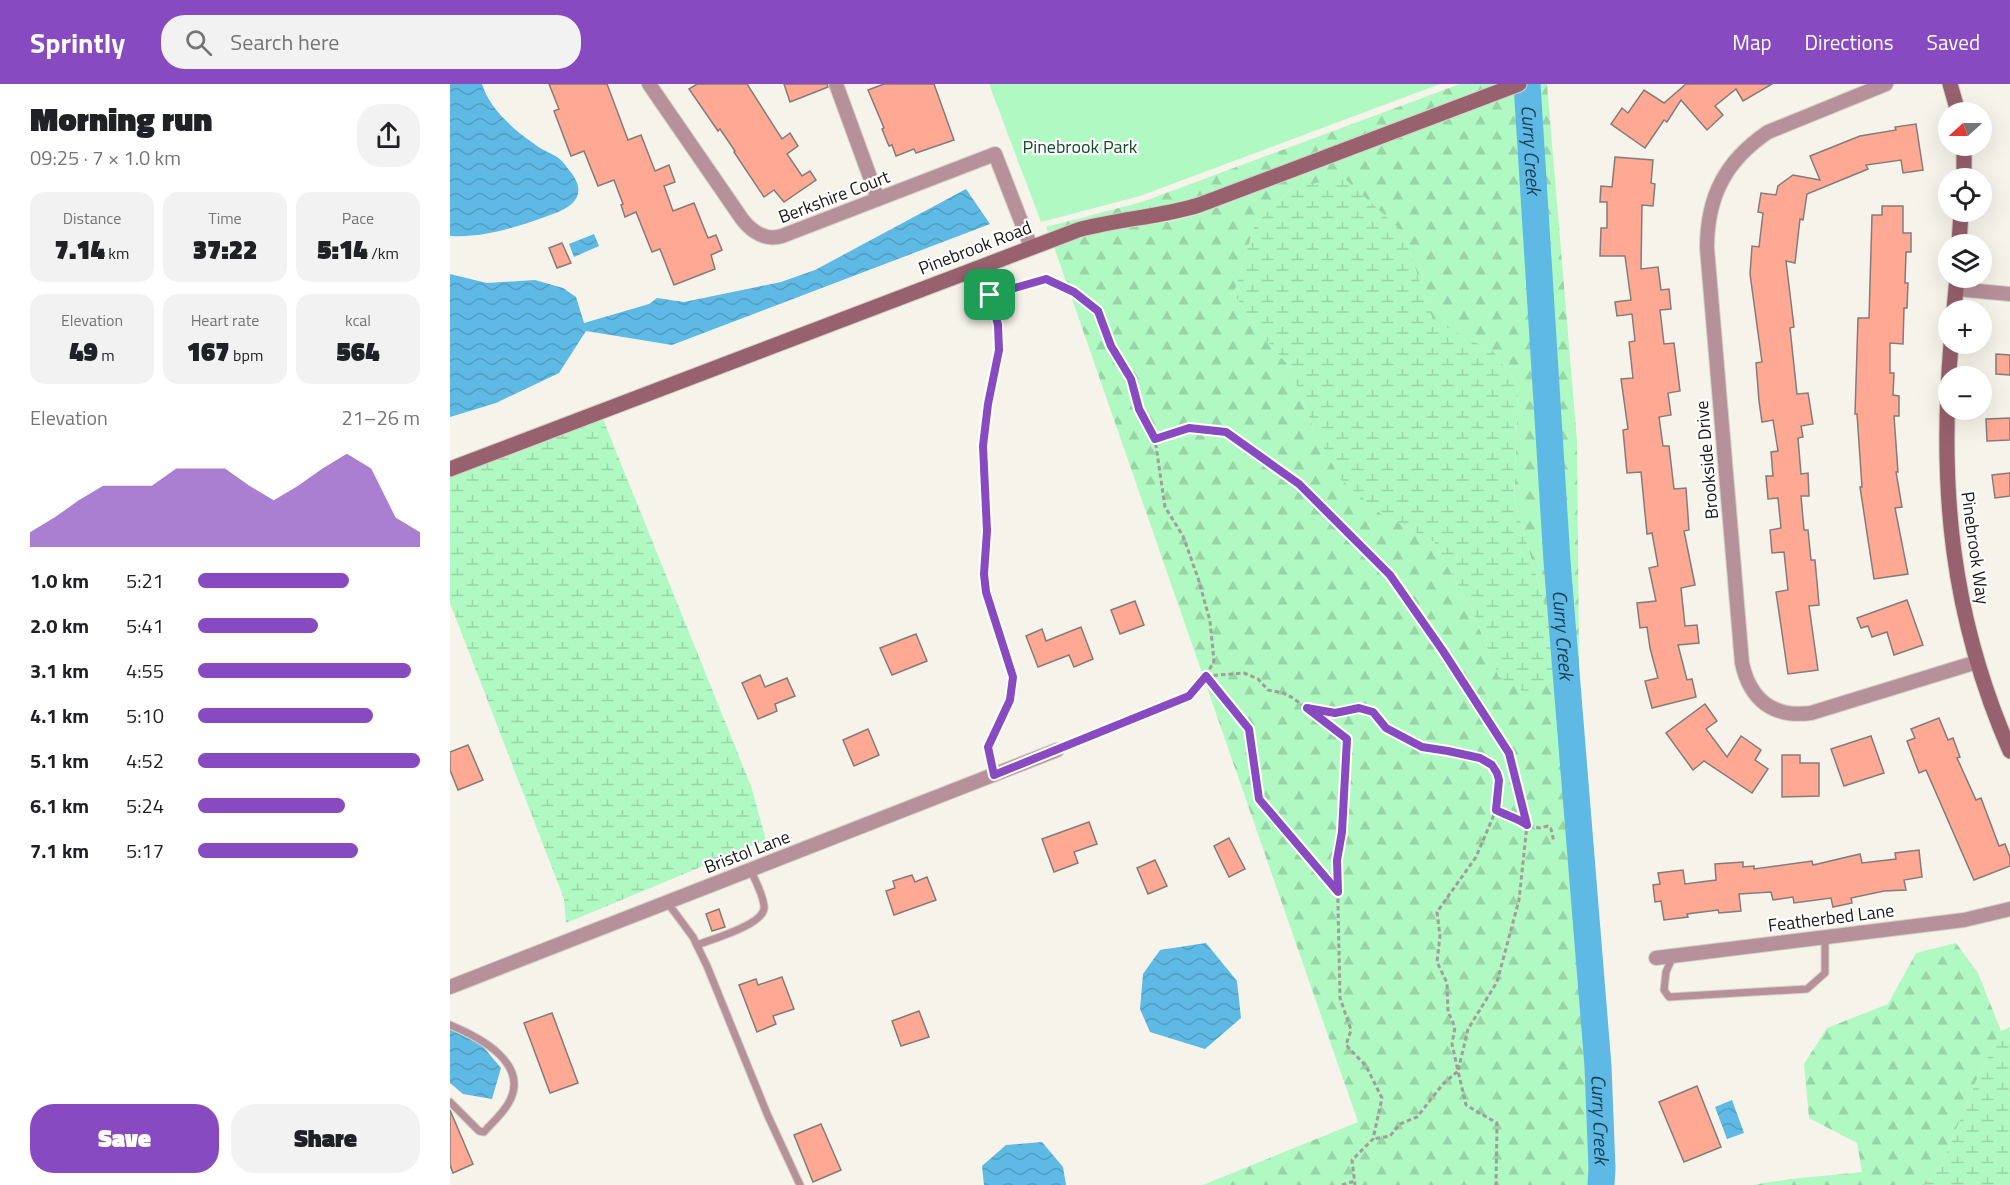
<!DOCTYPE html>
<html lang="en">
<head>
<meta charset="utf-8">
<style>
  body { margin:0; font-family:"Titillium Web",sans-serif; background:#f2f2f2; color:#202124; height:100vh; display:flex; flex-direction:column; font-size:22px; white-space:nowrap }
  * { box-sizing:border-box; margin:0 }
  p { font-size:20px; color:#757577 }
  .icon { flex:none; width:33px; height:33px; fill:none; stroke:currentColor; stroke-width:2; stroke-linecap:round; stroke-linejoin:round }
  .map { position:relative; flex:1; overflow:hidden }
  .panel { display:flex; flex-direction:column; background:#fff; width:450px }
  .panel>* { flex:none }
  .needle { width:39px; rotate:249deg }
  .controls { position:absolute; left:1488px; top:18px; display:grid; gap:12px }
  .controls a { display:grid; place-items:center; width:54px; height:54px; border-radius:50%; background:#fff; box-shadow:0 6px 24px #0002; font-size:30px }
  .pin { position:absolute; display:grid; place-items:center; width:51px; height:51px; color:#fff; margin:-26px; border-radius:12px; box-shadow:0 3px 9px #0006 }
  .round { display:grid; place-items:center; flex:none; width:63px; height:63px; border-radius:24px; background:#f2f2f2 }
  .overview { display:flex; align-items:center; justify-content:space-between; height:102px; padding:0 30px }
  h1 { font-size:33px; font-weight:800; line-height:45px }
  .figures { display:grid; grid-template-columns:repeat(3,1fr); gap:9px; height:102px; padding:6px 30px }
  .figures div { display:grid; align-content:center; border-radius:15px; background:#f2f2f2; text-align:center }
  .figures b { font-size:26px; font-weight:800 }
  .figures small { font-size:16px; font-weight:400 }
  .figures p { font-size:16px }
  .chart { height:168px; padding:12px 30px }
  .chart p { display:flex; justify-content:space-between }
  .chart svg { width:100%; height:108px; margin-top:6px; fill:#874ac0; opacity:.7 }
  .primary-button { display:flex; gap:12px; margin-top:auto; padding:12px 30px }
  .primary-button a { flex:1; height:69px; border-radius:24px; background:#874ac0; color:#fff; font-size:24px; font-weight:800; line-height:69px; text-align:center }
  .primary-button a+a { background:#f2f2f2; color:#202124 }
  ul { padding:0 30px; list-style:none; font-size:20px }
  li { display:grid; grid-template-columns:96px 72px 1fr; align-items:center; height:45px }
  li i { height:15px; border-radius:8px; background:#874ac0 }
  header { display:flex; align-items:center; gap:36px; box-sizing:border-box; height:84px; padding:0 30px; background:#874ac0; color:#fff }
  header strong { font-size:28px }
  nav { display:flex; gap:33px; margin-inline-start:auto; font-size:21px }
  .search { width:420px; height:54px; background:#f2f2f2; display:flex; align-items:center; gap:15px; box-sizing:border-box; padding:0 21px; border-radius:24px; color:#757577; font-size:22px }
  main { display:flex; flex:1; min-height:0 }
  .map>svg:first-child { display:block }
</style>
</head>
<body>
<header>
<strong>Sprintly</strong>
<div class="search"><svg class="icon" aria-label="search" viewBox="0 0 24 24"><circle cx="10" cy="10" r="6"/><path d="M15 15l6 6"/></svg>Search here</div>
<nav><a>Map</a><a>Directions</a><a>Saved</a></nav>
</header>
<main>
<section class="panel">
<div class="overview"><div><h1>Morning run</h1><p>09:25 · 7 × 1.0 km</p></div><a class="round"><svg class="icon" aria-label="share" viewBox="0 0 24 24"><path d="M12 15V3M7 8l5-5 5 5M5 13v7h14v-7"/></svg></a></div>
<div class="figures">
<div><p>Distance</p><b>7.14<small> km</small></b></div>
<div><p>Time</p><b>37:22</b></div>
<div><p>Pace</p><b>5:14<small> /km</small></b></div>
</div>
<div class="figures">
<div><p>Elevation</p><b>49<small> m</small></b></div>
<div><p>Heart rate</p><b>167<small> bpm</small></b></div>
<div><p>kcal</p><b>564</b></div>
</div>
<div class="chart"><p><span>Elevation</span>21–26 m</p>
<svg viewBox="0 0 160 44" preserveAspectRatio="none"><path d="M0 44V38L10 32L20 25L30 19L40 19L50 19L60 12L70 12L80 12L90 19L100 25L110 19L120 12L130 6L140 12L150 32L160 38V44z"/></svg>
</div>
<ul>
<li><b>1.0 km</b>5:21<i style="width:68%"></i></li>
<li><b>2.0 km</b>5:41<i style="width:54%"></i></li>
<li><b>3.1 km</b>4:55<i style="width:96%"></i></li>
<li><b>4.1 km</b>5:10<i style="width:79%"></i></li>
<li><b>5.1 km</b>4:52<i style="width:100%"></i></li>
<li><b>6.1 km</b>5:24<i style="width:66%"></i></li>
<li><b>7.1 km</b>5:17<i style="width:72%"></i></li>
</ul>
<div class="primary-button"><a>Save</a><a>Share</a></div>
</section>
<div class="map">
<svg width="1560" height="1101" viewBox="0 0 1560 1101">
  <defs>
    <pattern id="forest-firs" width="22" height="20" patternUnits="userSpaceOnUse" patternTransform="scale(1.5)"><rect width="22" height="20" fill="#b0f9c3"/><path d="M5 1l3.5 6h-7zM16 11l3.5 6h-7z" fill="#97d5a7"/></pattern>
    <pattern id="wetland-marsh" width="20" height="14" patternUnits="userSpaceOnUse" patternTransform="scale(1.5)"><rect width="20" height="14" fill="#b0f9c3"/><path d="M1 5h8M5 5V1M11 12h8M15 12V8" fill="none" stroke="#97d5a7"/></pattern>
    <pattern id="water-waves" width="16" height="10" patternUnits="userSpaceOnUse" patternTransform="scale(1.5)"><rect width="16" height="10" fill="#5eb9e4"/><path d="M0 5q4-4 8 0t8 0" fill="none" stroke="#519ec3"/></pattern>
  </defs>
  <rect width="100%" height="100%" fill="#f6f4ea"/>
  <path fill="#b0f9c3" d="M539 0H990L690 112 591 138Z"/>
  <g fill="url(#forest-firs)" fill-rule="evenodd">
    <path d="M1010 0H1046L747 114 719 121 647 133 598 148 596 143 692 118Z"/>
    <path d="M1091 0H1097L1127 357 1130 690 1163 1101H753L908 1038 604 163 650 148 722 137 752 129ZM843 103 953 148 983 237 1044 268 1068 302 1064 415 1093 515 1049 593 1022 526 984 458 930 429 864 345 839 282 810 249 784 210 805 140Z"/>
    <path d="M1506 859 1528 889 1551 947 1527 995 1491 1082 1475 1101H1303L1340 1095 1412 1088 1407 1059 1359 1034 1354 980 1377 944 1438 920 1466 869Z"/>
  </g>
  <g fill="url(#wetland-marsh)">
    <path d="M894 94 953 148 983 236 1044 268 1068 302 1064 415 1093 515 1110 586 1083 613 1049 593 1022 526 984 458 930 429 890 395 864 345 839 282 810 249 784 210 805 140 843 103Z"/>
    <path d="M153 335 301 702 316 756 116 839 114 815 0 519V393Z"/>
    <path d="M1560 943V1101H1475L1491 1082 1527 995 1551 947Z"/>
  </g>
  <g fill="url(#water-waves)">
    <path d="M0 0H32C39 24 63 45 83 59 90 65 99 68 107 73 112 76 116 82 119 86 138 108 126 122 103 130 70 142 36 154 0 152Z"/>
    <path d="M516 105 540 140 222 261 136 247 109 289 46 319 0 333V190L37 199 85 196 113 204 126 213 134 239 199 220 207 214 234 218 331 198 365 186Z"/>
    <path d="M144 150 149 162 124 173 119 160Z"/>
    <path d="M756 859 787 897 791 934 755 965 700 948 690 925 693 890 710 866Z"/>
    <path d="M0 945 30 959 51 984 42 1015 13 1010 0 999Z"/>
    <path d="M1282 1016 1294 1049 1277 1055 1265 1023Z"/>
    <path d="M592 1058 613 1083 616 1101H534L532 1082 556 1061Z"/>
  </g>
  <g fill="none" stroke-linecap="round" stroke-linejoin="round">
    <path stroke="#5eb9e4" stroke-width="27" id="s1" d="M1077 0 1107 477 1148 982 1152 1085 1151 1101"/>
  </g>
  <g fill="#ffa894" stroke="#857b79" stroke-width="1.5">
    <path d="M99 0H157L178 56 191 51 205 87 219 81 225 98 214 102 223 127 244 119 258 154 266 151 272 166 261 171 265 185 224 201 210 165 202 168 186 128 175 133 171 121 173 120 164 96 148 102 134 67 121 72 104 27 109 25Z"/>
    <path d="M247 0H297L332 55 340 49 348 62 337 70 352 92 360 87 366 96 334 118 324 106 314 113 284 68 285 67 270 45 268 47 239 5Z"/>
    <path d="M334 0H377L378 3 340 18Z"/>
    <path d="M434 0H484L504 56 466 69 464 65 446 72 442 61 439 62 432 45 434 44 418 6Z"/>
    <path d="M1236 0H1322L1293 17 1286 5 1265 22 1273 31 1257 46 1231 16 1217 38 1214 36 1195 64 1161 40 1172 24 1178 29 1194 6 1214 19Z"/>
    <path d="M1466 40 1473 86 1453 89 1451 76 1416 81 1418 85 1357 110 1353 136 1350 135 1345 179 1336 177 1344 243 1340 244 1347 310 1358 309 1363 340 1351 342 1353 353 1348 354 1351 390 1358 389 1359 412H1351L1354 446H1358L1361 476H1365L1369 521 1359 522 1368 586 1338 590 1326 508 1338 506 1334 468 1322 469 1320 446 1331 444 1328 414 1318 415 1316 392H1323L1321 368 1328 367 1323 336 1312 338 1309 317 1306 279 1312 278 1300 190 1302 162 1309 163 1313 129 1308 128 1311 109 1326 111 1328 102 1343 91 1370 96 1360 72 1410 52 1446 46 1445 43Z"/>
    <path d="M1165 73 1203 76 1201 99 1205 100 1203 122 1192 121 1191 185 1208 183 1211 206 1219 205 1221 225 1210 226 1214 260 1224 259 1230 307 1218 309 1221 331 1209 333 1213 362H1219L1224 405 1236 404 1239 446 1234 447 1245 501 1231 504 1235 542 1247 541 1249 559 1228 561 1237 596 1242 595 1246 613 1202 624 1195 597 1208 594 1200 564 1197 543 1190 544 1187 519 1206 517 1199 484 1208 482 1202 449 1197 450 1191 388 1177 389 1173 346 1178 345 1171 295 1183 294 1179 258 1185 257 1182 230 1167 232 1165 218 1181 216 1175 172H1150L1151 144H1157V118H1150L1151 102 1162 103Z"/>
    <path d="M1432 122H1453V149H1461V168H1456L1455 199H1458L1457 224H1454L1453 260 1440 259V289H1444L1443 311 1449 312V332H1444L1448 388H1446L1452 423 1445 424 1458 490 1424 495 1410 403H1412L1407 330H1405L1408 234H1419L1422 131H1432Z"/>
    <path d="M112 159 121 179 107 184 99 164Z"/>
    <path d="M1546 270 1560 271V291L1546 290Z"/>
    <path d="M1560 334V356L1537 357 1536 335Z"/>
    <path d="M1560 389V412L1545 414 1542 391Z"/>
    <path d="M1457 516 1473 561 1444 571 1437 548 1422 553 1418 542 1411 544 1407 534Z"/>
    <path d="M685 517 694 541 670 550 661 526Z"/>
    <path d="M631 543 643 575 624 583 619 571 588 583 576 552 592 545 596 557Z"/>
    <path d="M466 550 477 577 442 591 430 564Z"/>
    <path d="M310 591 315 603 337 594 345 612 325 620 327 627 308 635 292 599Z"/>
    <path d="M1255 620 1267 637 1256 645 1277 673 1291 652 1311 666 1305 676 1318 685 1302 709 1254 677 1243 686 1216 649Z"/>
    <path d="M1489 634 1498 656 1503 654 1510 673 1507 674 1526 716 1531 714 1549 762 1555 760 1560 773V782L1524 796 1476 686 1469 689 1457 657 1465 654 1461 645Z"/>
    <path d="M418 645 429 671 404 682 393 656Z"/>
    <path d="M1421 652 1434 689 1394 702 1381 665Z"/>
    <path d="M18 661 33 696 8 706 0 686V668Z"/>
    <path d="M1332 671H1350V679H1369V712L1332 713Z"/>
    <path d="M639 738 647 760 624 768 628 779 604 788 592 755Z"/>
    <path d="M779 754 795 785 779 793 764 762Z"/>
    <path d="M1469 766 1472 793 1454 796 1456 806 1434 807 1401 814 1402 819 1383 823 1381 814 1344 819 1343 813 1323 816 1321 808 1289 810 1291 827 1269 829 1268 826 1237 830 1238 833 1214 836 1211 817 1205 818 1203 801 1210 800 1208 789 1233 786 1235 800 1266 796 1265 780 1293 778V783L1304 782V785L1362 777 1363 781 1410 770 1412 779 1446 775 1445 769Z"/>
    <path d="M705 776 717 802 698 810 687 784Z"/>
    <path d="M462 791 465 798 477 793 486 816 444 831 436 807 445 804 443 797Z"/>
    <path d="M269 825 275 843 262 847 256 830Z"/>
    <path d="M332 893 344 925 323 932 326 940 307 948 289 901 306 895 308 901Z"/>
    <path d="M469 927 479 953 451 962 442 937Z"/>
    <path d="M102 929 128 999 100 1009 74 939Z"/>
    <path d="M1247 1002 1271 1063 1234 1078 1209 1018Z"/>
    <path d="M0 1026 23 1080 3 1089 0 1081Z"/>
    <path d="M371 1040 391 1086 363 1098 344 1051Z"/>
  </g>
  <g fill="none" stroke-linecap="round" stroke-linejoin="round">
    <g stroke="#d3d1c8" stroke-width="9">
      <g id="lane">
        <path d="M532 182 548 241 549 266 534 343 533 362 537 447 534 490 536 508 563 593 560 616 538 663 544 690"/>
        <path d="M217 818 243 853 257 882 318 1032 350 1101"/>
        <path d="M247 861C262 855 317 840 314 822 313 810 305 797 301 786"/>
        <path d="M1223 872 1216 888 1214 906 1219 913 1357 905 1375 889V853"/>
        <path d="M0 941C29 953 82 980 58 1020 52 1030 42 1039 34 1048L29 1047 0 1018"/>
      </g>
    </g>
    <g stroke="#d3d1c8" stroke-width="16">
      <g id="street">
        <path d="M199 0 292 135C302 148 316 157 332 152L545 70 581 163"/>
        <path d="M386 0 428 115"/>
        <path d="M1436 0 1318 48C1275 77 1257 113 1257 164L1292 579C1300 616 1323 634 1361 629L1527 578"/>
        <path d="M1506 205 1560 210"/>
        <path d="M1206 874 1514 836 1560 825"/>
        <path d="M0 903 607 666"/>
      </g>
    </g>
    <g stroke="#d3d1c8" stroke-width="17">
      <g id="secondary">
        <path d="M1500 0 1508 28"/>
        <path d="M1514 94V62"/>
        <path d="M1509 160 1511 128"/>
        <path d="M1504 226 1507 194"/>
        <path d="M1501 260C1489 405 1501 532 1560 667"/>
        <path d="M0 385 628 146C668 135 710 133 749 121L1069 0"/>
      </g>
    </g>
    <g stroke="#a09f97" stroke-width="3" stroke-dasharray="4.5 3" stroke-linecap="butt">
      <path d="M550 208 596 195 624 208 648 227 661 262 681 295 689 325 705 355 715 423 733 452 748 494 760 537 764 577 756 592 739 612 618 661"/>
      <path d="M705 355 739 344 776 348 849 400 940 491 993 567 1059 670 1077 741 1069 816 1047 898 1018 945 1008 987 1016 1021 1047 1039 1046 1101"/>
      <path d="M756 592 794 589 808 595 818 606 833 609 843 614 897 655 892 748 887 776 890 914 901 946 896 961 916 982 932 1014 923 1055 902 1076 905 1101"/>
      <path d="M756 592 799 645 809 715 887 806"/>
      <path d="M857 624 885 629 909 623 923 628 936 644 972 663 998 667 1030 674 1042 681 1049 696 1046 726 1026 773 987 828 990 852 987 878 997 899 998 928 1005 943 1002 960 1008 987 993 1000 967 1033 950 1040 940 1052 923 1055"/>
      <path d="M1046 726 1061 734H1068L1077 741 1089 744 1098 742 1101 745 1104 758"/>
      <path d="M892 1101 905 1097"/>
    </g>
    <use href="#lane" stroke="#b79199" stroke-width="7"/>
    <use href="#street" stroke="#b79199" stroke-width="14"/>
    <use href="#secondary" stroke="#97616e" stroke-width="15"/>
  </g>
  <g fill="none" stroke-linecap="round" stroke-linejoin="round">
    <g stroke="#fff" stroke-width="12">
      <path id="route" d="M596 195 624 208 648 227 661 262 681 295 689 325 705 355 739 344 776 348 849 400 940 491 993 567 1059 669 1077 741C1068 734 1057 732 1046 726L1049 696 1047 689 1042 681 1030 674 998 667 972 663 936 644 923 628 909 624 885 629 857 624 897 655 892 748 887 776 888 808 809 715 799 645 756 592 739 612 544 691 538 663 560 616 563 593 536 508 534 490 537 447 533 362 538 320 549 266 548 241 540 211Z"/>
    </g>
    <use href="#route" stroke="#874ac0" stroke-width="8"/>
  </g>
  <g text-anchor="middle" stroke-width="4.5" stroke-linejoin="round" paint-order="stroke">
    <g font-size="18" fill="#144b28" stroke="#fff">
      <text x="630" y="69">Pinebrook Park</text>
    </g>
    <g font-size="18" fill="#1a1916" stroke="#fff">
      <text transform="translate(384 113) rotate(-21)" y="6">Berkshire Court</text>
      <text transform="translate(525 164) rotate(-21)" y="6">Pinebrook Road</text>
      <text transform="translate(1257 376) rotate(-95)" y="6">Brookside Drive</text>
      <text transform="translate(1525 464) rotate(82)" y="6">Pinebrook Way</text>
      <text transform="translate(297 768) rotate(-21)" y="6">Bristol Lane</text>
      <text transform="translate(1381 834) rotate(-7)" y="6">Featherbed Lane</text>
    </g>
    <g font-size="20" font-style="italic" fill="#1a4255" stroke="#fff">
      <text dy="7" stroke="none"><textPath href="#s1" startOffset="66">Curry Creek</textPath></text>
      <text dy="7" stroke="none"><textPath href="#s1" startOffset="552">Curry Creek</textPath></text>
      <text dy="7" stroke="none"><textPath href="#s1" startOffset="1038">Curry Creek</textPath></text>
    </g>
  </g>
</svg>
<div class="controls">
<a><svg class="needle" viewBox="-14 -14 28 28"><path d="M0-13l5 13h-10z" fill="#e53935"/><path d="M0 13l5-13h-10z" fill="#757577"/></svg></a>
<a><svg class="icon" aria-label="locate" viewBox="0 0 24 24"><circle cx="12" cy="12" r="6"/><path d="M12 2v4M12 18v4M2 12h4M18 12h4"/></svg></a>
<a><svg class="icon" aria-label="layers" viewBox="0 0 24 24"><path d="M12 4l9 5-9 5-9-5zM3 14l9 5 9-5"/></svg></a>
<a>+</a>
<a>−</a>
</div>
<div class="pin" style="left:540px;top:211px;background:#1e9e55"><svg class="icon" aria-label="arrive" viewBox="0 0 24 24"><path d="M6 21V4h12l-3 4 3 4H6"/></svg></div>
</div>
</main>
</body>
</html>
